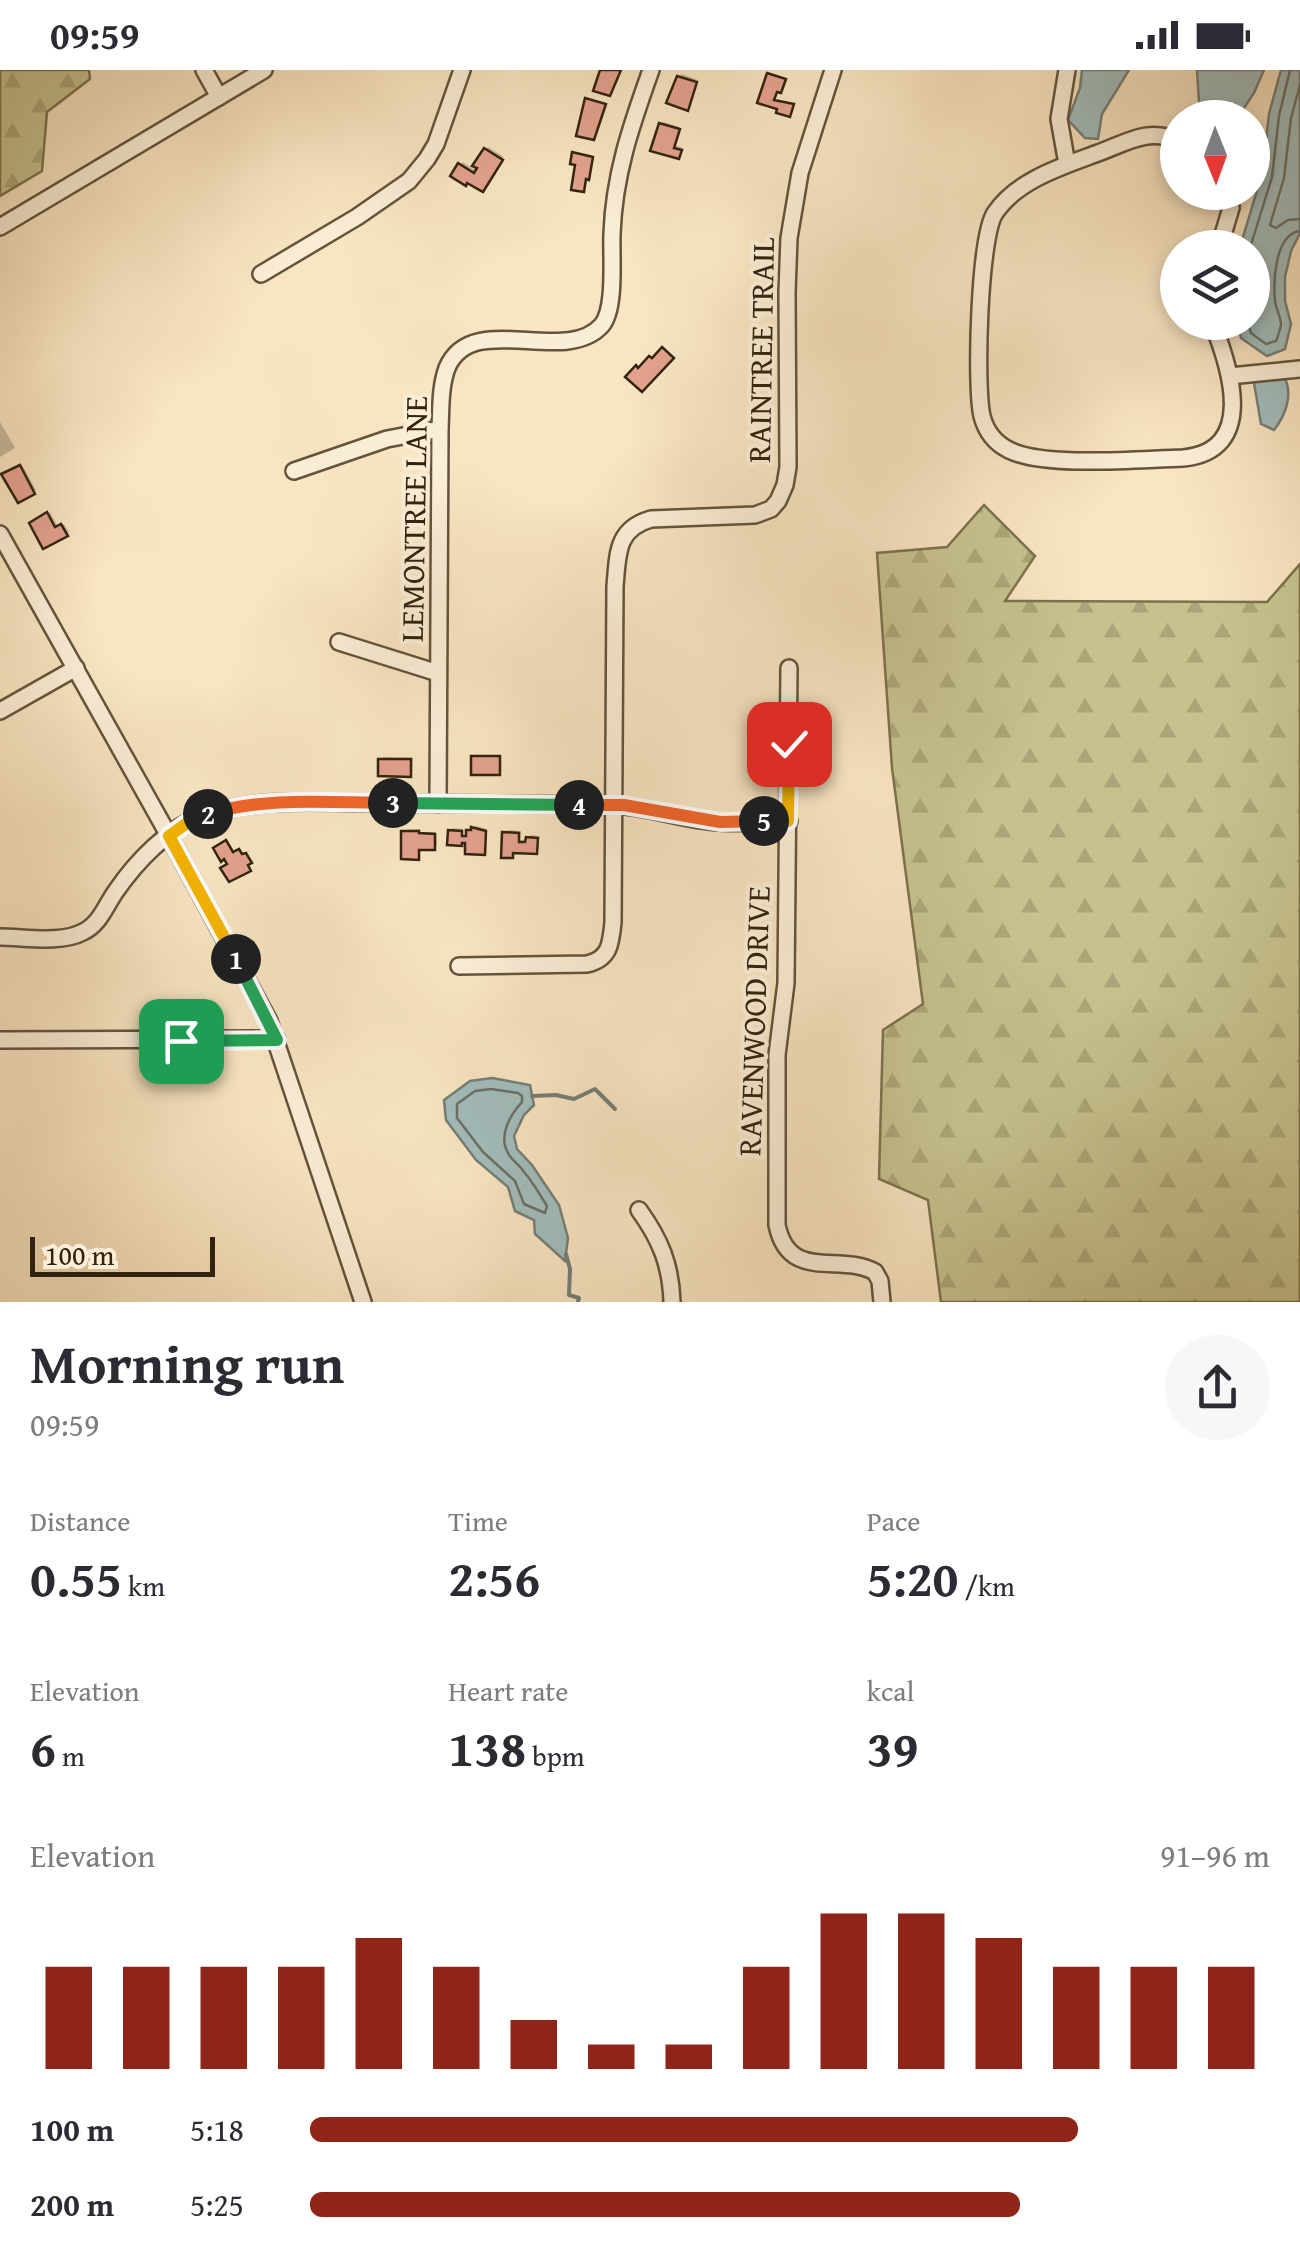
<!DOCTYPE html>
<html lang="en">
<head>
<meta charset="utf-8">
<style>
  body { margin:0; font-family:"Gentium Book Plus",serif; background:#f7f7f7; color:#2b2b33; height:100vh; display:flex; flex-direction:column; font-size:38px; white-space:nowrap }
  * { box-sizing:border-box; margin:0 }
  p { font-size:32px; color:#7c7c81 }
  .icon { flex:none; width:55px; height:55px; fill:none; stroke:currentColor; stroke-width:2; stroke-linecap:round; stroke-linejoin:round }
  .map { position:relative; height:1232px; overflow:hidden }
  .details { display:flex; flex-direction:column; background:#fff; flex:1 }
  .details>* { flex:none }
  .needle { width:65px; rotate:179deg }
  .controls { position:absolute; left:1160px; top:30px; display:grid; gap:20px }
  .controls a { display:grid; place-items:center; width:110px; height:110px; border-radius:50%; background:#fff; box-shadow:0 5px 15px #0003; font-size:50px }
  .scale { position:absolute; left:30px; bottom:25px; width:185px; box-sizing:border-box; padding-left:10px; border:5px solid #32230e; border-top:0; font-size:28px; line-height:35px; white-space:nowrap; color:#32230e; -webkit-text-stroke:8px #fbeed7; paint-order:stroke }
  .pin { position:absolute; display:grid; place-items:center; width:85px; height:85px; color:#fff; margin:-42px; border-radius:20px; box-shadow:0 5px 15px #0006 }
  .km { position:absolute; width:50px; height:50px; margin:-25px; border-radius:50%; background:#222; color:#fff; font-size:28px; line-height:50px; text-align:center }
  .round { display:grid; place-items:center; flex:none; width:105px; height:105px; border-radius:52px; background:#f7f7f7 }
  .overview { display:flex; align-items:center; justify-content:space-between; height:170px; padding:0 30px }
  h1 { font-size:55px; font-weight:700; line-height:75px }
  .figures { display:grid; grid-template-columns:repeat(3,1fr); gap:15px; height:170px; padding:10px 30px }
  .figures div { display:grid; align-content:center }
  .figures b { font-size:50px; font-weight:700 }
  .figures small { font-size:28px; font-weight:400 }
  .figures p { font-size:28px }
  .chart { height:280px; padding:20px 30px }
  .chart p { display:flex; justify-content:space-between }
  .chart svg { width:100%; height:180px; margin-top:10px; stroke:#8f2418; stroke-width:6 }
  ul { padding:0 30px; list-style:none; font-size:32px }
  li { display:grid; grid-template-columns:160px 120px 1fr; align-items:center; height:75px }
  li i { height:25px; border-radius:12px; background:#8f2418 }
  .status { display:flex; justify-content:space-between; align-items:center; height:70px; padding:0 50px; background:#fff; direction:ltr }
  .status svg { height:28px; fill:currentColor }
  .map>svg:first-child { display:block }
</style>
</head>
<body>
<div class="status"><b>09:59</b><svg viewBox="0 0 49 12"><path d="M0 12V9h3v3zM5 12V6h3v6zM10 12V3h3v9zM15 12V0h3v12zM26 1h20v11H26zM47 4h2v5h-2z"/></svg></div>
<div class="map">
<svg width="1300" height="1232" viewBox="0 0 1300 1232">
  <defs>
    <pattern id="forest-firs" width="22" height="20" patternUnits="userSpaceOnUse" patternTransform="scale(2.5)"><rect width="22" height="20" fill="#c6c28e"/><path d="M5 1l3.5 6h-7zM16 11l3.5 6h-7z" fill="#aba679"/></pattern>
  </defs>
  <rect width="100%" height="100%" fill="#f9e5c2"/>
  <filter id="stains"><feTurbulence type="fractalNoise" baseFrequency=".002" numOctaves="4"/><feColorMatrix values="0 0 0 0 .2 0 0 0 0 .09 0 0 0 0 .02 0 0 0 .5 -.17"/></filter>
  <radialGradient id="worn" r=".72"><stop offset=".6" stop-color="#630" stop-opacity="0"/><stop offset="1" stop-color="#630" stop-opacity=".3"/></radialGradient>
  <g fill="url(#forest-firs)" stroke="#7c724e" stroke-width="2.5">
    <path d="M0 0H89L90 9 47 42 42 101 0 126Z"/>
    <path d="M984 435 1035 486 1005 531 1267 532 1300 494V1232H941L928 1130 879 1109 883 960 923 934 892 698 877 483 947 477Z"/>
  </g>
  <g fill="#a2bdbd" stroke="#757f77" stroke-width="2.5">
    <path d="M1082 0H1129L1102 44 1098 69 1085 68 1068 50 1080 18Z"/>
    <path d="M1197 0H1264L1254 23 1238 47 1200 48Z"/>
    <path d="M1281 0H1300V163L1291 181 1285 207V231L1291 254 1285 279 1267 286 1241 268 1238 253 1252 252V178L1240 177 1262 104 1269 44Z"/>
    <path d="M1284 307C1294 324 1285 346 1274 360L1261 354 1254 313 1258 308Z"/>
    <path d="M492 1008 530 1015 534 1035 524 1045 514 1066 517 1079 532 1095 559 1135 568 1168 565 1191 535 1164 534 1150 515 1141 508 1117 476 1090 446 1050 444 1030 470 1011Z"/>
  </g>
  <g fill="#0003">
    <path d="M682 4 698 10 688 38 679 7Z"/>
    <path d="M663 52 680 57 675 75 683 78 678 86 661 54Z"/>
    <path d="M488 77 504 87 485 116 460 95 463 92 473 99Z"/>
    <path d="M0 352 15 378 0 387Z"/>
    <path d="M22 395 36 420 34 422 6 403Z"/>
    <path d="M50 442 58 457 64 454 69 462 66 464 34 451Z"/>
    <path d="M383 687 413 688 412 702 410 704 381 690Z"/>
    <path d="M476 756 487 759 486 780 484 782 468 767 461 774 450 761 452 758 463 759V766Z"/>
    <path d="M420 759V762H436L437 775 434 778 420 777V784L418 787 403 762 406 760Z"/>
    <path d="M507 760 521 761 520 770 528 771 531 765 539 766V779L536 782 515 780 512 786 504 763Z"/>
  </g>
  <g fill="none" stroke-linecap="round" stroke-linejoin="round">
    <g stroke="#6a7066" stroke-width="2.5">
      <path d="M1300 15 1291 48 1284 108 1270 155 1276 158 1288 150 1300 149"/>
      <path d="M1250 178 1272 107 1279 46 1290 0"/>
      <path d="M1248 252 1251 263 1266 274 1276 271C1277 269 1281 256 1281 255 1281 247 1276 239 1275 231 1273 211 1275 164 1300 161"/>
      <path d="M491 1019 518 1023 522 1026V1032C510 1045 498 1066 508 1083 511 1090 520 1095 524 1102 533 1112 540 1125 547 1136L545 1143 524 1134 515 1111 483 1082 457 1048V1034L475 1021Z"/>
    </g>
    <g stroke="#757f77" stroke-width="4">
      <path d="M532 1026 556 1025 574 1029 595 1019 615 1039"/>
      <path d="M566 1184 570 1199 569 1225 579 1228 578 1232"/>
    </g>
  </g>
  <g fill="#e3a18e" stroke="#32230e" stroke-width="2.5">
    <path d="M600 0H621L610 26 593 21Z"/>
    <path d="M767 3 786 9 781 23 777 22 774 30 794 34 790 47 776 43 777 39 757 33Z"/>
    <path d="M677 6 697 12 688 41 666 33Z"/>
    <path d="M585 28 606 34 594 70 576 66Z"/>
    <path d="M659 53 680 59 674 78 682 80 679 89 650 81Z"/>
    <path d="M484 78 503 90 483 122 467 113 466 116 450 106 458 93 474 103 477 98 472 96Z"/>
    <path d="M572 82 593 87 589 110 586 109 584 122 571 120 575 95 570 94Z"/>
    <path d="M662 277 674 288 642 322 625 307 636 295 638 298 649 286 652 288Z"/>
    <path d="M20 395 35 424 18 433 1 404Z"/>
    <path d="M47 442 55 457 61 454 68 466 43 479 29 453Z"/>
    <rect x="471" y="686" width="29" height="19"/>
    <path d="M378 689H411V707L378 706Z"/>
    <path d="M471 757 486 761 485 785 465 784V773H462V776L447 775 448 760 462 761V766H466V760H471Z"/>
    <path d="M401 761H419V763L435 764V780H419V790L401 789Z"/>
    <path d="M502 762 519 763V772H525L526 767 538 768 537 784 513 783V788H501Z"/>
    <path d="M226 770 233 782 239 779 242 784 246 783 252 793 248 795 251 801 229 812 220 798 227 794 224 789 221 792 213 778Z"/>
  </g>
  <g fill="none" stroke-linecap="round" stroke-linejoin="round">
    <g stroke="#64543b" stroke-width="20">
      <g id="minor">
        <path d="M204 0 219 27"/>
        <path d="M1067 0 1059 49 1067 94"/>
        <path d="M1178 71C1148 57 1126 73 1098 83 1063 96 1017 110 995 143 979 167 975 316 982 346 986 362 995 373 1009 380 1045 398 1140 389 1183 388 1257 381 1231 299 1212 252"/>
        <path d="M0 157 264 0"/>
        <path d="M1219 178 1231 138 1230 122"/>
        <path d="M261 204 357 147 409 111 427 89 436 74 462 0"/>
        <path d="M1230 306 1300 299"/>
        <path d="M294 401 387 369 440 359"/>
        <path d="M0 464 169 766 269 951 363 1232"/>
        <path d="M339 572 438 603"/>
        <path d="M789 598 786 913 777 985V1155C789 1213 840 1182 875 1202L880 1211 882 1232"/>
        <path d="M0 641 76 598"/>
        <path d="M438 734 440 359C441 339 440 317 447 298 472 239 565 297 602 255 616 238 611 187 612 164 614 105 631 56 651 0"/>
        <path d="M0 867C25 867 60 874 83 862 100 854 106 835 116 821 136 792 168 758 202 746 259 726 324 733 384 733 460 734 537 734 613 735 643 736 671 746 700 750 729 755 759 751 789 751"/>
        <path d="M459 896 587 894C610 889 611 873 613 852L615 516C618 484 616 459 651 449L755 445 771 439 778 431 785 415 788 397 787 222 789 168 800 103 833 0"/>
        <path d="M0 970 277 969"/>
        <path d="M639 1140C660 1169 671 1195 672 1232"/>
      </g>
    </g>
    <use href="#minor" stroke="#fbeed7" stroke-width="15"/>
  </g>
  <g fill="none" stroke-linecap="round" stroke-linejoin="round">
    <g stroke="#fff" stroke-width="20">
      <path id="split-1" d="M181 971 277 970 236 889"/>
    </g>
    <g stroke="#fff" stroke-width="20">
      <path id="split-2" d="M208 744 187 753 169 766 236 889"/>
    </g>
    <g stroke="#fff" stroke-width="20">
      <path id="split-3" d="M208 744C267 726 332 733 393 733"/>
    </g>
    <g stroke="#fff" stroke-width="20">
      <path id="split-4" d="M393 733 579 735"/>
    </g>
    <g stroke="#fff" stroke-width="20">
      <path id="split-5" d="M579 735H624L720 752 764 751"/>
    </g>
    <g stroke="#fff" stroke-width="20">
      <path id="split-6" d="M764 751H788L789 674"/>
    </g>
    <use href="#split-1" stroke="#22a559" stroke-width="12"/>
    <use href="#split-2" stroke="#f5b400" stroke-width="12"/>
    <use href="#split-3" stroke="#f0652b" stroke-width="12"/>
    <use href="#split-4" stroke="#22a559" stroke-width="12"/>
    <use href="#split-5" stroke="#f0652b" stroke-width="12"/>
    <use href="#split-6" stroke="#f5b400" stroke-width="12"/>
  </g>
  <g text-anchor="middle" stroke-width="8" stroke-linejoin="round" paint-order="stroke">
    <g font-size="32" fill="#32230e" stroke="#fbeed7">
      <text transform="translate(761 280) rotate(-89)" y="11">RAINTREE TRAIL</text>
      <text transform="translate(414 449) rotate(-89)" y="11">LEMONTREE LANE</text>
      <text transform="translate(754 951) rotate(-88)" y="11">RAVENWOOD DRIVE</text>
    </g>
  </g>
  <rect width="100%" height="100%" filter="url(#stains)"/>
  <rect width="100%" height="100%" fill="url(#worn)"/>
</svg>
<div class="controls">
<a><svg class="needle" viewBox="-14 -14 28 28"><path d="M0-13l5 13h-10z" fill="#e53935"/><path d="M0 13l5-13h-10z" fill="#7c7c81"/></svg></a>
<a><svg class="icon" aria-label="layers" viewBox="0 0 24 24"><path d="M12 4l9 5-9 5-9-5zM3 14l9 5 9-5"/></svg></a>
</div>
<div class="scale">100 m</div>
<div class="pin" style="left:181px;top:971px;background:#1e9e55"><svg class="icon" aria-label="arrive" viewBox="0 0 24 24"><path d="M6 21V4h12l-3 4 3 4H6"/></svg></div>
<div class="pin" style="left:789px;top:674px;background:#d93025"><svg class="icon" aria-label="check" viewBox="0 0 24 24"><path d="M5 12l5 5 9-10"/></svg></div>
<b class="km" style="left:236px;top:889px">1</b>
<b class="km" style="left:208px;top:744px">2</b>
<b class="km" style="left:393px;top:733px">3</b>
<b class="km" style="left:579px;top:735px">4</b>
<b class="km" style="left:764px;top:751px">5</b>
</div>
<section class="details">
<div class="overview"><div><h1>Morning run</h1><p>09:59</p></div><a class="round"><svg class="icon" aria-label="share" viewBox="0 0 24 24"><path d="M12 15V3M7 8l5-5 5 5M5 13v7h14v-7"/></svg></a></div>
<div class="figures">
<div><p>Distance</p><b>0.55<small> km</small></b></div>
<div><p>Time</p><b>2:56</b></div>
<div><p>Pace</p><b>5:20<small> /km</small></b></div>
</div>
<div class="figures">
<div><p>Elevation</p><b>6<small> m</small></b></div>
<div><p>Heart rate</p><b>138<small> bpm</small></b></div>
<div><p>kcal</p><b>39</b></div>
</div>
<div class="chart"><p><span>Elevation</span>91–96 m</p>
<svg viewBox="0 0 160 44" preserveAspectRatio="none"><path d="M5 44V19M15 44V19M25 44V19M35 44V19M45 44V12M55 44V19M65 44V32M75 44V38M85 44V38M95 44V19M105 44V6M115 44V6M125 44V12M135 44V19M145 44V19M155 44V19"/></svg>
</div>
<ul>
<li><b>100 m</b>5:18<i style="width:80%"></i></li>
<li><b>200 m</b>5:25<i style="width:74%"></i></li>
</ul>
</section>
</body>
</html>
